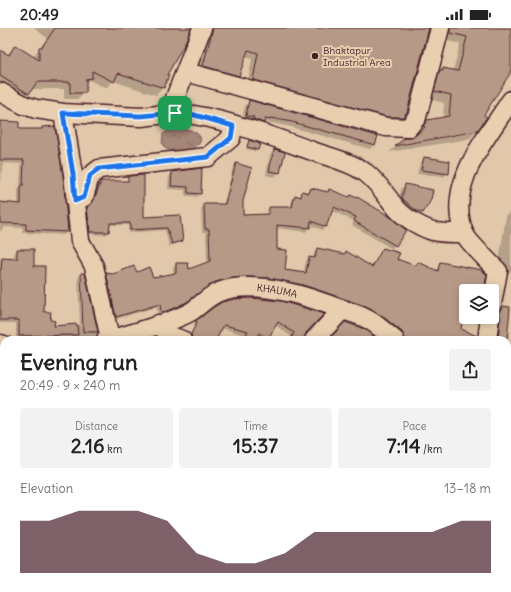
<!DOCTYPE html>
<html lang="en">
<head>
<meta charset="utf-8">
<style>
  body { margin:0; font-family:Delius,sans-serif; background:#f2f2f2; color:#222; height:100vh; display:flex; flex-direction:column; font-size:15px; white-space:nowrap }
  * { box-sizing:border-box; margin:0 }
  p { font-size:13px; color:#767676 }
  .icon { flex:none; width:22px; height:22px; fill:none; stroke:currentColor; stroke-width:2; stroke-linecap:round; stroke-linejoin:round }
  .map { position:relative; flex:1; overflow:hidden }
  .side { position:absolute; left:0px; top:308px; width:511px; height:256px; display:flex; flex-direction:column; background:#fff; border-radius:12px 12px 0 0; box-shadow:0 2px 10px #0003 }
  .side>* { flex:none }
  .tools { position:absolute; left:459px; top:256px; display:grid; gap:8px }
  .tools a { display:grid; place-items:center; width:40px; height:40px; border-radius:4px; background:#fff; box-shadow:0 2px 10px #0003; font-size:20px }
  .pin { position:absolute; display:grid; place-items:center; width:34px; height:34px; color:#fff; margin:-17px; border-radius:8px; box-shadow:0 2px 6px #0006 }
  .round { display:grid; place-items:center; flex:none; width:42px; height:42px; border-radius:4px; background:#f2f2f2 }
  .overview { display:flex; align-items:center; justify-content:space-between; height:68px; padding:0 20px }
  h1 { font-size:22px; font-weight:700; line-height:30px }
  .figures { display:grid; grid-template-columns:repeat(3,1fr); gap:6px; height:68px; padding:4px 20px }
  .figures div { display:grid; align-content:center; border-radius:4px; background:#f2f2f2; text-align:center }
  .figures b { font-size:20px; font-weight:700 }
  .figures small { font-size:11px; font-weight:400 }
  .figures p { font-size:11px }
  .chart { height:112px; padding:8px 20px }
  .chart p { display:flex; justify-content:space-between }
  .chart svg { width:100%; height:72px; margin-top:4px; fill:#4a1f2b; opacity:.7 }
  .status { display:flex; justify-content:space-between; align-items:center; height:28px; padding:0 20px; background:#fff; direction:ltr }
  .status svg { height:11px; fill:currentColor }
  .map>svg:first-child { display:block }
</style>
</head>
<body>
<div class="status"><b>20:49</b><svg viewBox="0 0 49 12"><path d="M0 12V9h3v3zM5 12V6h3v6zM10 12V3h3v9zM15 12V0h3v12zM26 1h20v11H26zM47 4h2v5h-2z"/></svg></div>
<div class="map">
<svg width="511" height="564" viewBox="0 0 511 564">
  <defs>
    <pattern id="water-ripples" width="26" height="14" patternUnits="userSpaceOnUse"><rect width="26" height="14" fill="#a58577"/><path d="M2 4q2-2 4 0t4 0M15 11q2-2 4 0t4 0" fill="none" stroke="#886c62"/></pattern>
  </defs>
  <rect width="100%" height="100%" fill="#e1c8aa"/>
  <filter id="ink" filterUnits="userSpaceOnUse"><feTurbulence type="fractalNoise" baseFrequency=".025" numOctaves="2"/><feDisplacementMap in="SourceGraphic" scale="8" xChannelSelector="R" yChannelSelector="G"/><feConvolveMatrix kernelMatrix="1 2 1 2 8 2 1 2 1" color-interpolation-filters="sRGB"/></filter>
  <g filter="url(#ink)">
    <path fill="url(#water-ripples)" stroke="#815c59" d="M181 100C219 106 195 130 166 121L162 116 163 106 171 101Z"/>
    <g fill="#0003" fill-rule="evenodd">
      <path d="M34 0H190L165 47 167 48 163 60 156 67 113 53 106 60 89 52 85 56V64L78 71H64V61H31L21 72 0 59V23L7 27 15 18 33 29 47 10Z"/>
      <path d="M203 0H428L402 89 395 96 247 58 252 31 245 29 239 47 232 54 197 45 206 6Z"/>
      <path d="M442 0H511V39L482 88 477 103 469 111 389 124 406 111H412L418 106H417L420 100 428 93 443 90 444 75 428 71 433 51 444 41 453 43 460 16 443 12ZM465 105V106L404 117 406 115Z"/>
      <path d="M249 73 374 117 370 121 287 98 266 94 259 99 242 92 245 78Z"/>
      <path d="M0 94 18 102H40L43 100 67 203 64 207 22 205 23 200 4 199 0 204V175L18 177V162L20 160 21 136 3 135 0 155Z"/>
      <path d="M249 113 257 121 255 123 246 121Z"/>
      <path d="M275 122 279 144 274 149 266 147 270 126Z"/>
      <path d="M425 130 448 145 443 149 417 146 420 135Z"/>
      <path d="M237 136 242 172V188L266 187V183L270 180H290L292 172 295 168 299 169 303 165 307 166 311 161 327 165 330 162 405 202 392 221 352 197 354 193 332 183 325 199 322 202 310 197 306 204 276 200V222L283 242 303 246 306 233 309 230H313L314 225 318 221 344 227 346 224 371 239 383 221 395 231 415 239 418 235 436 243 440 235 483 263H466V286L463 285 460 302 473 312H400L399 308 229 253 212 257 201 262 182 277 163 286 158 287 156 279 113 292 103 249 107 246 136 245 152 250 173 247V240L176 236 188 242 207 235 206 204H202L201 181 205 177H223L233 140Z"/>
      <path d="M172 145 200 165 196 169 185 168V162L168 161 169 148Z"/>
      <path d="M129 149 143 190 179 188 182 212 179 215 169 218 165 202 128 205V197H109L108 204 106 207 87 206 85 183 92 176 97 159 102 153 126 154Z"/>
      <path d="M405 157 422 185 418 189 398 175 401 161Z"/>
      <path d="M511 183V243L507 247H502L498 240 506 188Z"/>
      <path d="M17 222 33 239 43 285 53 299 80 297 78 250 80 247 82 300H84L81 247 84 246 97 305 96 312H16V295H0V231L14 232V226Z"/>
      <path d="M223 275 322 286 303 309V312H289L292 309 275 297 266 312H242L245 307 221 300 215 312H188L195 298 193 297Z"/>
      <path d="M503 279 506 312H494L495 289Z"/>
      <path d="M0 328H4V434L0 432Z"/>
      <rect x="507" y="339" width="4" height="13"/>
      <rect x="507" y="392" width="4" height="16"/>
      <rect x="507" y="454" width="4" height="26"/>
      <rect x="0" y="469" width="4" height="42"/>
      <path d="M507 508H511V564H496V560H507Z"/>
      <path d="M47 560H81V564H60Z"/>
      <path d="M99 560H190L187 564 180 560 178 564H101Z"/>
      <path d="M210 560H239L238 564H213Z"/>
      <path d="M255 560H428L426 564H257Z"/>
      <path d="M449 560H470L466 564Z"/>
    </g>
    <g fill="#b79987" stroke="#4a1f2b">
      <path d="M55 0H191L185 15 167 47H169L164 60 118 45 114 54 92 43V50L86 51V65H70V54H37L29 66 0 48V22L9 27 15 17 39 32V19H42Z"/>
      <path d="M213 0H429L407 84 403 89H388L253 52 258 25 248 22 239 48 203 38Z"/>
      <path d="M450 0H511V42L509 47 484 87 487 89 477 103 395 118 405 110H412L416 107 425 99 423 98 427 92 449 88 451 67 434 63 440 42 443 43V40L458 43 467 9 450 5Z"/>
      <path d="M249 72 378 108 375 117 292 94 270 90V92L265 91 264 95 253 91 254 89 246 88Z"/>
      <path d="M0 93 19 94V101H42V99L55 98 63 147 68 204 26 202V196L0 195V174L21 176V158H23L24 132H0Z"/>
      <path d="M249 112 260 116 258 122 247 119Z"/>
      <path d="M274 121 285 124 280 145 269 143Z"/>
      <path d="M424 129 450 133 449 146 421 142Z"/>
      <path d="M236 135 252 140 243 173V187L269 186V179H292L295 167 301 169 302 163 309 165 311 160 328 164 329 161 349 169 350 167 357 170V169L389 188 406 202 396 218 354 193 356 189 334 179 326 199 311 193 310 200 277 197V221L287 222 285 242 306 245 309 229 315 230 317 220 345 226 346 223 372 239 383 220 400 225 397 231 416 238 418 234 438 243 440 234 482 242 487 247 484 263H466V277L461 301 477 308V312H405L402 304 382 288 365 278 303 257 268 250 250 249 233 250 215 254 187 274 167 283 161 284 160 276 116 289 106 245 113 246 134 238 137 244 149 239 153 249 176 245V235H188L189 241 210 233 209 201H205L204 176H225Z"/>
      <path d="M202 140 201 166 188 165V159L171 158 172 144Z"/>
      <path d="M144 147V189L180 187 183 213 172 216 167 200 130 202V195H110L109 204H90L87 179 94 172 101 153H128V148Z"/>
      <path d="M405 156 433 162 431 172 423 185 415 182 402 170Z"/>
      <path d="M17 221H34V238H45L44 284H51L50 292 55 293 54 298 77 296 78 307 19 308V292H0V242H1L2 230 17 231Z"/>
      <path d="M81 245H85L98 304H83Z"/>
      <path d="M250 270 281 273 324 286 306 305 304 312H290L294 305 278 294 268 311 259 305 255 312H243L248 303 224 297 216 312H192L191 306 197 294 195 293 214 279 222 274 235 271Z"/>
      <path d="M502 278 510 279 507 312H498L500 290 499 284Z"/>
      <path d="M345 294 364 301 378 312H328Z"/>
    </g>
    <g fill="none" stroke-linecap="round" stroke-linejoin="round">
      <g stroke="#4a1f2b" stroke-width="21">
        <g id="minor">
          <path d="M186 44 386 99 408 100 417 89 440 0"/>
          <path d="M0 64 24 77 36 81 63 85 141 89 175 85V70L202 0"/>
          <path d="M63 85 73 146 80 213 94 238 110 311"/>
          <path d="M175 85C217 87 275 110 315 124 332 130 351 134 366 145 379 155 387 169 397 181 405 190 422 200 433 203 443 206 454 205 464 205"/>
          <path d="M75 173 84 169 90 148 99 141 208 129 231 110 233 97"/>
          <path d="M492 276 498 243C490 235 467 213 464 205 445 156 487 110 511 72"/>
          <path d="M158 296 171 308 182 312"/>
          <path id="s1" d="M106 312C126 308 175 293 192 283 201 277 208 268 219 264 256 250 311 269 346 283 353 285 362 288 369 292 378 297 386 305 395 312"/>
          <path d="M314 312 343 281"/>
          <path d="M487 312 490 289"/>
          <path d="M0 316 4 317"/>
          <path d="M507 368H511"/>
          <path d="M0 438 4 458"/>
          <path d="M201 560 207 564"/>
          <path d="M92 564 94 560"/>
          <path d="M248 564 250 560"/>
        </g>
      </g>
      <g stroke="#4a1f2b" stroke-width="25">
        <g id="major">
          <path d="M0 555 4 556"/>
          <path d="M22 560 38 564"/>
        </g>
      </g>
      <use href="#minor" stroke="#e7cfaf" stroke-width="18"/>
      <use href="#major" stroke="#e7cfaf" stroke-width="22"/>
    </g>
  </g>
  <g fill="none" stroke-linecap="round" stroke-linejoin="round" filter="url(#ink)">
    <g stroke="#fff" stroke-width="8">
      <path id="route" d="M63 85 141 88 175 85 191 86 233 98 231 110 208 129 99 141 90 148 84 169 75 173 73 146Z"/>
    </g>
    <use href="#route" stroke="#1a73e8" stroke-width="5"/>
  </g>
  <circle fill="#4a1f2b" stroke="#e7cfaf" stroke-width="1.5" cx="315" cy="28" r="4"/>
  <g text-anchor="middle" stroke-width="4" stroke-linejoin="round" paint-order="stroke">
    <g font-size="10" fill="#4a1f2b" stroke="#e7cfaf" text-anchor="start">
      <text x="323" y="26">Bhaktapur<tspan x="323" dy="12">Industrial Area</tspan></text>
    </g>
    <g font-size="10" fill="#4a1f2b" stroke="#e7cfaf">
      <text dy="4" stroke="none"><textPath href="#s1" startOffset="183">KHAUMA</textPath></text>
    </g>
  </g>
</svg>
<div class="tools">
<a><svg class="icon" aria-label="layers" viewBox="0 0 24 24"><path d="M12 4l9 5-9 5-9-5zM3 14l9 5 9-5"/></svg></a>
</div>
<div class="pin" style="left:175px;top:85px;background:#1e9e55"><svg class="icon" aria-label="arrive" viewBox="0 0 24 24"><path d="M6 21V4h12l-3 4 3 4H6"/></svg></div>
<section class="side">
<div class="overview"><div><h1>Evening run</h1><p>20:49 · 9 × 240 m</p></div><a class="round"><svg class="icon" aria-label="share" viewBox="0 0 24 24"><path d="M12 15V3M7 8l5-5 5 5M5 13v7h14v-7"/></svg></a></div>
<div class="figures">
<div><p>Distance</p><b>2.16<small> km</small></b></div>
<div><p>Time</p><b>15:37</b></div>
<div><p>Pace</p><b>7:14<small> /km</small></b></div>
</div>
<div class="chart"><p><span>Elevation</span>13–18 m</p>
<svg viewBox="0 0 160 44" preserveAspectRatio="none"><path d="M0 44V12L10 12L20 6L30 6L40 6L50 12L60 32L70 38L80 38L90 32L100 19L110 19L120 19L130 19L140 19L150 12L160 12V44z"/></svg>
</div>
</section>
</div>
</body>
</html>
